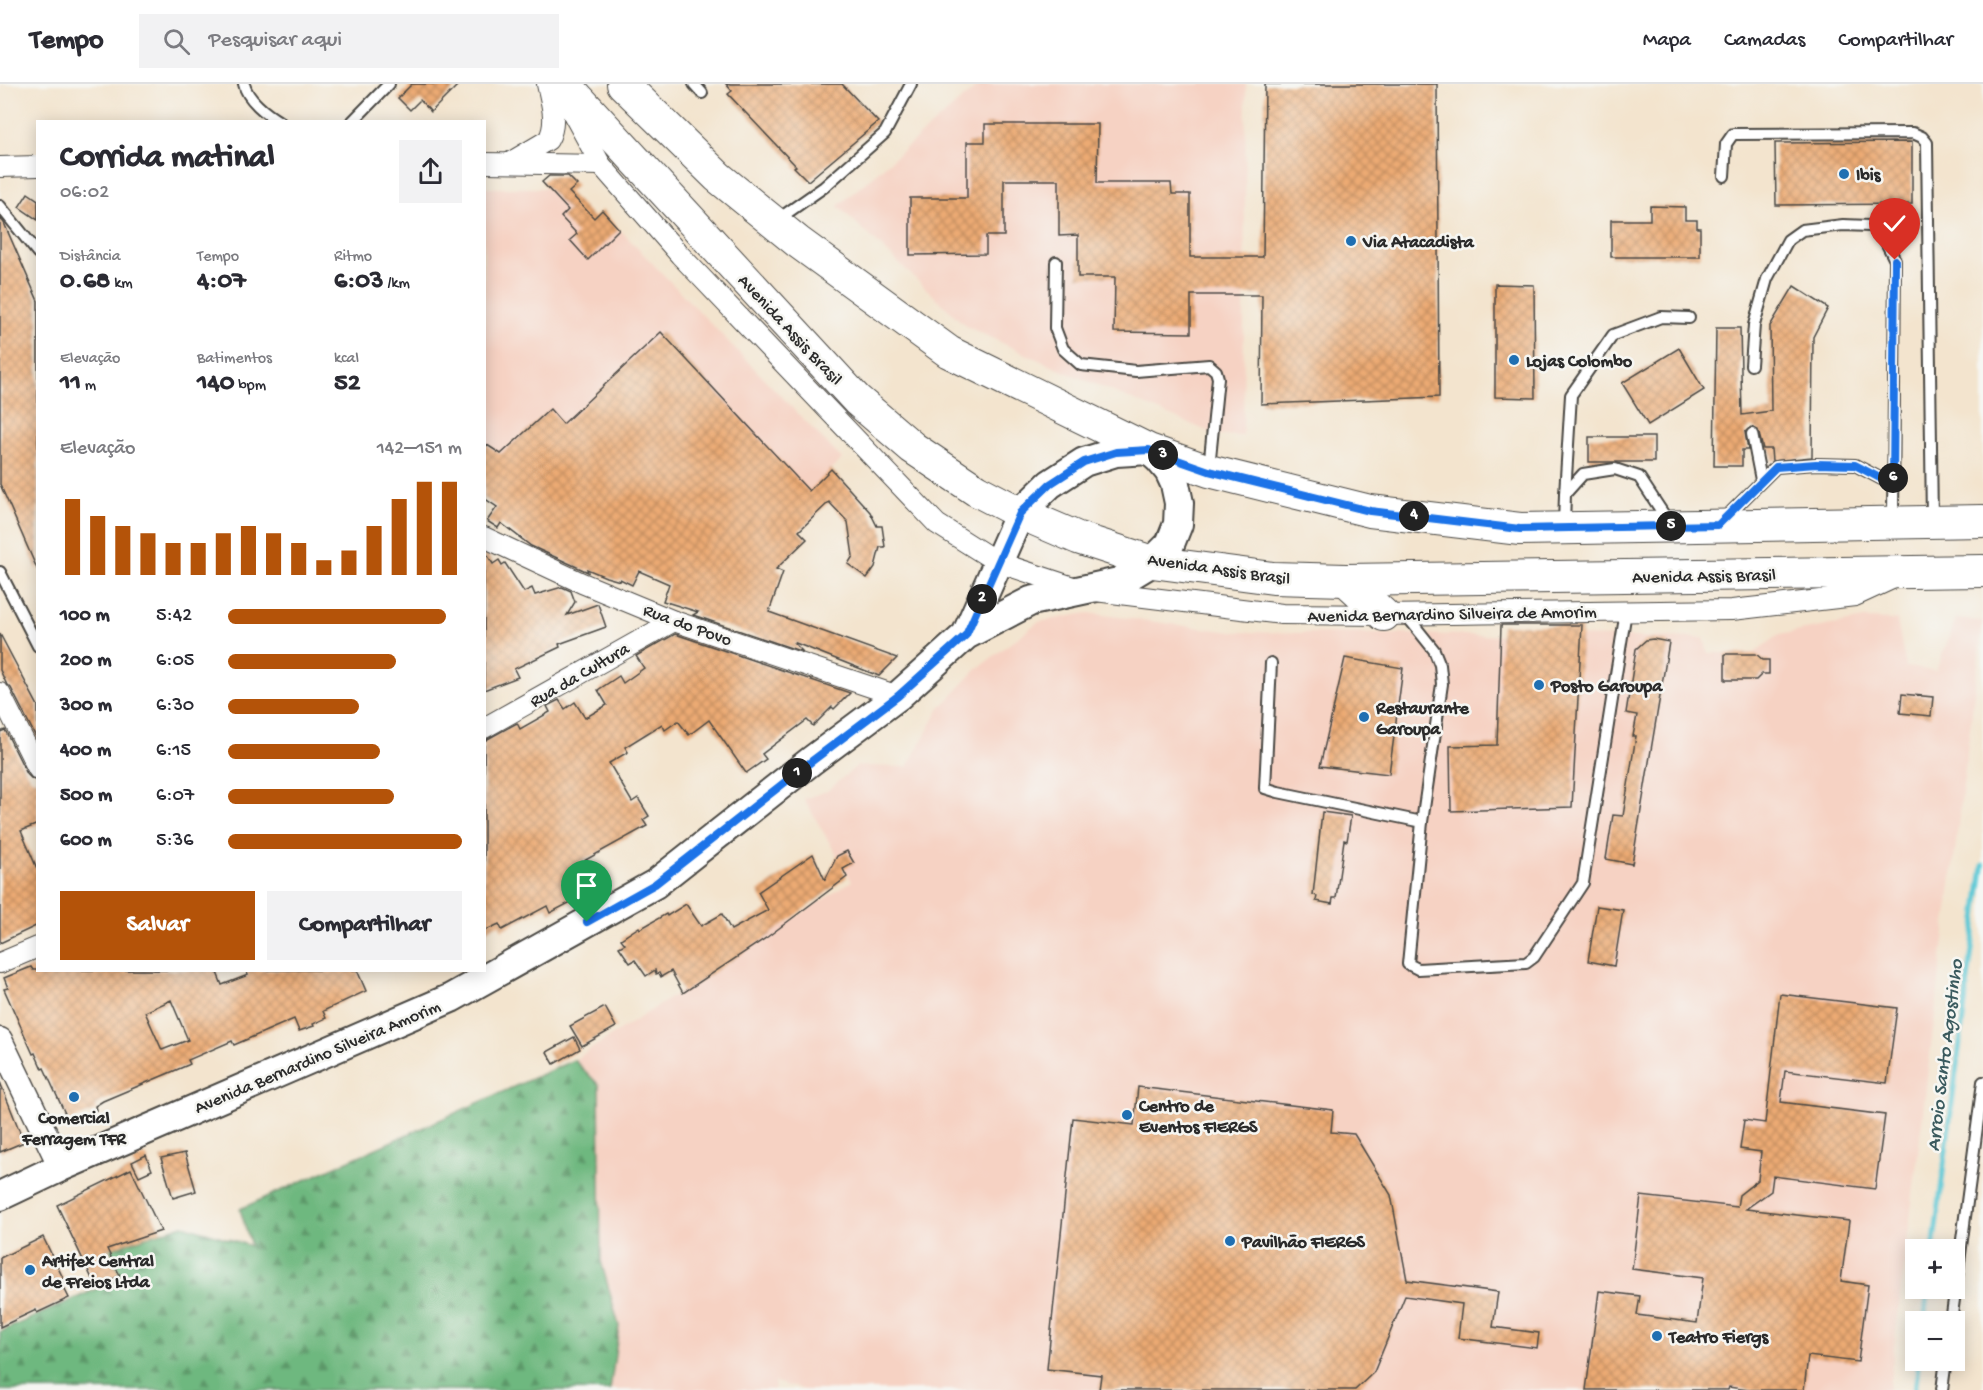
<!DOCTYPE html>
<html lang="pt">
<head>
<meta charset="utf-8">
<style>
  body { margin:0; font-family:"Gochi Hand",sans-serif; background:#f2f2f3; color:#2b2b33; height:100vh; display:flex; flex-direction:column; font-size:22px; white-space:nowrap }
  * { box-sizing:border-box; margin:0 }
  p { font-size:20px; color:#7c7c81 }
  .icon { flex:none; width:33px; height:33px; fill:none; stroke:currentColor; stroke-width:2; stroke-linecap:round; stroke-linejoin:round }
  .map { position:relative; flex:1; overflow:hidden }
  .panel { position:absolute; left:36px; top:36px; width:450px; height:852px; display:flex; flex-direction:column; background:#fff; border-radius:0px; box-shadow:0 3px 15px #0003 }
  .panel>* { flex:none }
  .fabs { position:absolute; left:1905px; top:1155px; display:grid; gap:12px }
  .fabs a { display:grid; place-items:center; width:60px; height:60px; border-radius:0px; background:#fff; box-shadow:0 3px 15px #0003; font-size:30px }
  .pin { position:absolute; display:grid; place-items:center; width:51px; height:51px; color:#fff; margin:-62px -26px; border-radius:50% 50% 50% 0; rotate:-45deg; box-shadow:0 0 6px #0007 }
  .pin .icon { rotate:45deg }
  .km { position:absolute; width:30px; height:30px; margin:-15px; border-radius:50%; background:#222; color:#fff; font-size:16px; line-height:30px; text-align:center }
  .round { display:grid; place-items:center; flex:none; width:63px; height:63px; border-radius:0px; background:#f2f2f3 }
  .overview { display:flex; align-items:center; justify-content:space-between; height:102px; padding:0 24px }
  h1 { font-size:33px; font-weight:700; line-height:45px }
  .figures { display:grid; grid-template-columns:repeat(3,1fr); gap:9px; height:102px; padding:6px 24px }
  .figures div { display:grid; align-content:center }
  .figures b { font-size:26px; font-weight:700 }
  .figures small { font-size:16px; font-weight:400 }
  .figures p { font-size:16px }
  .chart { height:168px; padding:12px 24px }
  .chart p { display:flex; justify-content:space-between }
  .chart svg { width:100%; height:108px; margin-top:6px; stroke:#b45309; stroke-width:6 }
  .primary-button { display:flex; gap:12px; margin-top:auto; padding:12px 24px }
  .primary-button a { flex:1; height:69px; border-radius:0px; background:#b45309; color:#fff; font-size:24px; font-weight:700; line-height:69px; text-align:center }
  .primary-button a+a { background:#f2f2f3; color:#2b2b33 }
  ul { padding:0 24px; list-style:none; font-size:20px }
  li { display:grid; grid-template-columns:96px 72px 1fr; align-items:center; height:45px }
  li i { height:15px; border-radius:8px; background:#b45309 }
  header { display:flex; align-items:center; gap:36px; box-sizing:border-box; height:84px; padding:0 30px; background:#fff; border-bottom:2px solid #e1e1e2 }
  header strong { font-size:28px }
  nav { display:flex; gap:33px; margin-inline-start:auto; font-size:21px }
  .search { width:420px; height:54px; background:#f2f2f3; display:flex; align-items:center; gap:15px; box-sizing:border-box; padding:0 21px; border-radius:0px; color:#7c7c81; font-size:22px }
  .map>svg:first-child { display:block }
</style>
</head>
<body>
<header>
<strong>Tempo</strong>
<div class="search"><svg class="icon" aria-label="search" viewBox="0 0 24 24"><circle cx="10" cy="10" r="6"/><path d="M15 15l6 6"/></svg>Pesquisar aqui</div>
<nav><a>Mapa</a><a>Camadas</a><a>Compartilhar</a></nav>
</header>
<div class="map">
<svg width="1983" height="1306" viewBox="0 0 1983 1306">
  <defs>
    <pattern id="forest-firs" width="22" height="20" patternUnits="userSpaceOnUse" patternTransform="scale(1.5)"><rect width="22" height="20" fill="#6eb87f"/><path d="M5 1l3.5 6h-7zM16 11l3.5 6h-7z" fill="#5b9668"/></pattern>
    <pattern id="building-cross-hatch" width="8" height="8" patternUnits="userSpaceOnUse" patternTransform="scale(1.5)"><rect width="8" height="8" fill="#ecaa73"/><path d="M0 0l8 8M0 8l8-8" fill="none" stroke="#bf8b5f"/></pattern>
  </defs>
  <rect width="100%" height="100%" fill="#f6f6f2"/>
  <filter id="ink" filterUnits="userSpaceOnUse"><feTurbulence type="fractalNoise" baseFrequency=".0167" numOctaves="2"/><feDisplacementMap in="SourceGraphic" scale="12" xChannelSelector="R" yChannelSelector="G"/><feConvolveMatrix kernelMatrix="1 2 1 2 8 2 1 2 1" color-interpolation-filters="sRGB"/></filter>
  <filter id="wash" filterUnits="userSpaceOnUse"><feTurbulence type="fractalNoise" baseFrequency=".008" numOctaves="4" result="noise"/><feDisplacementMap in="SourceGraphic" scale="24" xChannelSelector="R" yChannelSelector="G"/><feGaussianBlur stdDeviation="1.35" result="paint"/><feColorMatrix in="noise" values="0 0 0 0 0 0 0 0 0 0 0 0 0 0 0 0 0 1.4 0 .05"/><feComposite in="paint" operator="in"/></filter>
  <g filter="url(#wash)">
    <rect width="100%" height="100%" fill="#f3e4ce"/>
    <g fill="#f6d2c3">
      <path d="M980 0H1246L1243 352 1217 351 1056 284 966 242 838 122Z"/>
      <path d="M484 104H547L568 126 561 133 577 150 570 157 588 176 619 145 842 375 737 477 565 413 485 359Z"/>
      <path d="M1088 529 1232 548 1704 554 1708 569H1754L1779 551 1864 535 1897 536 1906 583 1936 587 1956 535 1983 537 1889 1306H804L775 1298 774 1306H0V1248L121 1194 110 1165 183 1141 251 1162 240 1125 574 976 852 797 804 715 827 707 857 682 907 683 940 624 977 585 1038 538Z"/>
    </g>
    <path fill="url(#forest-firs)" stroke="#4c7255" stroke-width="1.5" d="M574 976 599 1001 601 1177 619 1242 610 1306H0V1248L121 1194 110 1165 183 1141 251 1162 240 1125Z"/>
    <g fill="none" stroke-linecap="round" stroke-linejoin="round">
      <g stroke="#5cc8d5" stroke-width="5">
        <path d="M1933 1166 1983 781"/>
        <path d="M1924 1238 1928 1204"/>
        <path d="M1915 1306 1919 1276"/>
      </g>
    </g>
    <g id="blocks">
      <g fill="url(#building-cross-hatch)" fill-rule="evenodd">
        <path d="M412 0H459L431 28 420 16 410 26 398 14Z"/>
        <path d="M726 0H842L878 38 808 97 794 83 796 82 728 10 732 7Z"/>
        <path d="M1265 0H1437L1439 313 1261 320 1262 211H1191V249L1114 248 1115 193H1078V151L1059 152V96H1004V152H986V170L910 171V114H967V58H985V40H1098L1097 99H1171L1172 110H1190V173H1263Z"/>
        <path d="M1912 58V120L1776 121 1775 59Z"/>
        <path d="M549 92H568L577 101 569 108 594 134 602 126 619 145 588 176 570 156 577 150 561 133 568 126 542 98Z"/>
        <path d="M28 109 38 116V136L19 123Z"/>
        <path d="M1650 122 1685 123V136H1697V144H1700V173H1611V136H1650Z"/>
        <path d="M0 134 4 139 38 217V487L0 400Z"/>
        <path d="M1495 200 1534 201 1535 314 1495 313Z"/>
        <path d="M1794 202 1828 224 1813 253 1812 373 1772 377 1771 365H1763L1758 346 1751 343 1745 348 1748 366H1742V382H1714L1716 244H1740L1742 331 1771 327 1770 242Z"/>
        <path d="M661 248 809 407 831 385 870 428 877 442H882L885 463H880L875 483 867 494 848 480 853 472 848 438 829 418 799 447 807 455 776 485 783 488 769 528 897 574 879 592 793 558 803 568 693 531 698 528 663 517 669 500 639 487 632 501 620 495V497L606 493 587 485 588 488 531 462 501 439 498 444 487 437 497 423 484 414V359L501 370 550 325 563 340Z"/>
        <path d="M1679 264 1704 306 1648 341 1622 299Z"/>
        <rect x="1589" y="353" width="65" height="25"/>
        <path d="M484 466 493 480 499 476 502 481 505 479 524 508 532 504 535 511 562 503 571 507 575 518 567 531 598 520 606 543 559 560 560 563 514 585 518 593 484 606Z"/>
        <path d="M1501 541H1582L1572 723 1451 727 1450 662 1497 661Z"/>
        <path d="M0 550 38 622V657L11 604 6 599 0 586Z"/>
        <path d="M675 550 850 609 834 625 832 623 813 642 807 636 762 670 766 675 746 689 709 636 689 651 678 637 665 646 662 640 625 663 628 668 609 679 632 718 638 714 649 732 643 736 647 742 580 779 591 799 570 811 573 817 550 829 547 822 502 846 499 840 484 847V657L517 639 520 645 550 628 547 622 559 616 565 625 575 618 585 634 607 621 598 606 619 592 623 599 644 584 636 572Z"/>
        <path d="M1653 555 1669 558 1632 780 1606 775 1613 731 1623 732 1636 652H1633L1637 631 1626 629 1636 565 1646 556Z"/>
        <path d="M1725 570H1756L1763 576H1769V590H1762L1756 596H1725Z"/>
        <path d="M1345 574 1403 584 1389 690 1320 682Z"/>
        <path d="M1902 610 1933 613 1931 632 1900 629Z"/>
        <path d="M5 646 27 690 32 695 38 697V740L21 747 38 787V841L0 859V648Z"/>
        <path d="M1322 728 1351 732 1347 757 1344 756 1336 814H1333L1332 820 1316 817 1317 812 1313 811Z"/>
        <path d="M847 767 854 779 843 785 847 793 766 854 683 909 671 887 661 893 659 889 656 890 655 886 646 892 635 876 630 879 619 863 625 860 621 855 639 843 640 845 666 830 667 832 686 820 701 842 722 830 731 846 768 826 758 808 813 770 825 796 837 772Z"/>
        <path d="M1597 822 1623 826 1614 882 1588 877Z"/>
        <path d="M31 883 33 886H216L222 901 248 891 246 886H357L366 907 323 927 326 934 313 940 314 942 299 947 294 935 234 961 232 957 188 976 190 980 188 981 103 1017 95 1022 96 1026 69 1038 44 984 42 985 35 969 33 970 4 905 8 904 4 894ZM171 916 188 956 162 966 145 928Z"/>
        <path d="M1780 910 1897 924 1887 999 1785 987 1781 1018 1885 1031 1875 1105 1773 1092 1771 1107 1746 1125 1849 1137 1841 1197 1868 1201 1858 1278 1808 1272 1804 1306H1748L1729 1303 1728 1306H1586L1599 1207 1640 1212 1637 1231 1697 1239 1703 1194 1632 1185 1641 1112 1737 1123 1739 1111 1758 1096 1761 1068 1740 1065 1744 1036 1765 1039Z"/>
        <path d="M605 923 616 943 582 962 570 942Z"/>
        <path d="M574 953 580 965 554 980 547 968Z"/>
        <path d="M0 998 24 1058 0 1068Z"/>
        <path d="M1138 1003 1333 1026 1331 1048 1354 1050 1391 1111 1407 1196 1498 1208 1493 1243 1539 1249 1537 1264 1458 1254 1462 1220 1405 1212 1374 1288 1355 1306H1099L1101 1291 1047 1285 1073 1034 1134 1041Z"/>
        <path d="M185 1069 196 1107 173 1114 161 1074Z"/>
        <path d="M146 1071 152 1086 139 1092 132 1078Z"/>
        <path d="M131 1085 161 1147 107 1165 120 1192 96 1203 57 1121Z"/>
        <path d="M43 1153 65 1198 62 1200 69 1214 37 1229 36 1226 0 1243V1174Z"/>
      </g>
    </g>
  </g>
  <g filter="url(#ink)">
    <use href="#blocks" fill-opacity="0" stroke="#494743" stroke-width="1.5"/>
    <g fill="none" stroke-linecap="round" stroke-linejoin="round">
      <g stroke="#494743" stroke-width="14">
        <g id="service">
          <path d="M244 0C247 15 266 30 280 38"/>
          <path d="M694 0 702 9"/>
          <path d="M352 38 389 0"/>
          <path d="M1724 92 1726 60 1733 50 1913 49 1922 53 1927 59 1932 437"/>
          <path d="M0 122 38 169"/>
          <path d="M777 136 824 103 885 49 911 0"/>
          <path d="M1056 178 1055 244 1063 265 1081 281 1136 287 1209 281 1216 287 1218 294 1209 384"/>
          <path d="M1751 281 1754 241 1767 195 1788 156 1802 146 1843 141 1870 142 1882 150 1895 176 1893 436"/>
          <path d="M1752 350 1761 396"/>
          <path d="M1565 410 1571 311 1613 251 1661 233 1689 234"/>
          <path d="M1725 434 1776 383 1816 380 1855 381 1893 401"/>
          <path d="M1564 441 1565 410 1583 390 1615 385 1639 393 1668 437"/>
          <path d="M0 488 38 562"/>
          <path d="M1406 531 1434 566 1440 581 1442 600 1422 738 1408 880 1418 885 1526 879 1534 873 1583 799 1626 527"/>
          <path d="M1271 579 1265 704 1278 708 1422 738"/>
          <path d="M1951 1238 1983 998"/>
          <path d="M1942 1306 1946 1276"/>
        </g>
      </g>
      <g stroke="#494743" stroke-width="22">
        <g id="minor">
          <path d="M562 10 601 81 680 171 937 440 997 478 1079 505 1282 530 1384 531 1732 526 1855 512 1894 494"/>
          <path d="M484 79 601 81"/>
          <path d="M509 79 548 56C558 39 551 19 547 0"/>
          <path d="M0 83 38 82"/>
          <path d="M484 453 582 499 674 537 898 612"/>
          <path d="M0 609 38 685"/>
          <path d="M484 644 674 537"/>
          <path d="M0 879 38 863"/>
        </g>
      </g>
      <g stroke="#494743" stroke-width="27">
        <path id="tertiary" d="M0 956 61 1083"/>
      </g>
      <g stroke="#494743" stroke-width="32">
        <path id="secondary" d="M0 1112 61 1083 451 914 655 800 811 677 898 612 966 551 1031 517 1119 498 1152 478 1170 460 1178 440 1179 419 1175 400 1169 387 1159 375 1149 366 1116 368 1084 378 1050 400 1020 429 966 551"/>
      </g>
      <g stroke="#494743" stroke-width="34">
        <g id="primary">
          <path d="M565 0 857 316 913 364 976 406 1020 429 1078 454 1152 478 1273 494 1346 496 1983 487"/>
          <path d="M623 0 718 93 798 158 949 268 1149 366 1209 387 1370 427 1520 445 1983 437"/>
          <path d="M1346 496 1384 531"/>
        </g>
      </g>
      <use href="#service" stroke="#fff" stroke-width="10"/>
      <use href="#minor" stroke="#fff" stroke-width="20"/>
      <use href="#tertiary" stroke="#fff" stroke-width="24"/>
      <use href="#secondary" stroke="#fff" stroke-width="28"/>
      <use href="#primary" stroke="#fff" stroke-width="32"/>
    </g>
  </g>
  <g fill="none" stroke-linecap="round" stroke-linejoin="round" filter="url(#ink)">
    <g stroke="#fff" stroke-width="12">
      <path id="route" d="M587 838 655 800 812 677 898 612 966 551 1020 429 1050 400 1084 378 1116 368 1149 366 1209 387 1370 427 1520 445 1718 441 1776 383 1816 380 1855 381 1893 401 1895 176"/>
    </g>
    <use href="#route" stroke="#1a73e8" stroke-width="8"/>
  </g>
  <g fill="#1f6fb2" stroke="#f6f6f2" stroke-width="2">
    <circle cx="1844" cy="90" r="6"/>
    <circle cx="1351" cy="157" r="6"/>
    <circle cx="1514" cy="276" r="6"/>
    <circle cx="1539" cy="601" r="6"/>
    <circle cx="1364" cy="633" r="6"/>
    <circle cx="74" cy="1013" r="6"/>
    <circle cx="1127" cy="1031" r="6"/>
    <circle cx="1230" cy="1157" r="6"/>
    <circle cx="30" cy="1186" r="6"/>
    <circle cx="1657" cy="1252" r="6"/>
  </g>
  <g text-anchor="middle" stroke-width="5" stroke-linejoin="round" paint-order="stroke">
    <g font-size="18" font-weight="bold" fill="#2b2b2b" stroke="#f6f6f2" text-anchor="start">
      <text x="1856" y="96">Ibis</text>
      <text x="1363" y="163">Via Atacadista</text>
      <text x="1526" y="282">Lojas Colombo</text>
      <text x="1551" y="607">Posto Garoupa</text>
      <text x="1376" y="629">Restaurante<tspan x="1376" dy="21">Garoupa</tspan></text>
      <text x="1139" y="1027">Centro de<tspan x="1139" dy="21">Eventos FIERGS</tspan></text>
      <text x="74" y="1039" text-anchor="middle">Comercial<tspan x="74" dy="21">Ferragem TFR</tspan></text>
      <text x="1242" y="1163">Pavilhão FIERGS</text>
      <text x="42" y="1182">Artifex Central<tspan x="42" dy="21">de Freios Ltda</tspan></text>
      <text x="1669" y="1258">Teatro Fiergs</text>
    </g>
    <g font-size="18" fill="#2b2b2b" stroke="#f6f6f2">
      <text transform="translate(791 245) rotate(47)" y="6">Avenida Assis Brasil</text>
      <text transform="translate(1219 484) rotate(8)" y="6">Avenida Assis Brasil</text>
      <text transform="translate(1704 491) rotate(-1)" y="6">Avenida Assis Brasil</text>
      <text transform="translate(1452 529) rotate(-1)" y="6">Avenida Bernardino Silveira de Amorim</text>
      <text transform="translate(688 540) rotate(20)" y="6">Rua do Povo</text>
      <text transform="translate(579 590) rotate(-30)" y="6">Rua da Cultura</text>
      <text transform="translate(317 972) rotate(-23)" y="6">Avenida Bernardino Silveira Amorim</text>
    </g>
    <g font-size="20" font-style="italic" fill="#3a5a5e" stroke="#f6f6f2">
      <text transform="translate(1943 971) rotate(-83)" y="7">Arroio Santo Agostinho</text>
    </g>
  </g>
</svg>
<div class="fabs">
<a>+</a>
<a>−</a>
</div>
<div class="pin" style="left:587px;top:838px;background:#1e9e55"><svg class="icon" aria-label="arrive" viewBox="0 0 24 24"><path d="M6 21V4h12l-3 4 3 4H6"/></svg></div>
<div class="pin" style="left:1895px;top:176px;background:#d93025"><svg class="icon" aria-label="check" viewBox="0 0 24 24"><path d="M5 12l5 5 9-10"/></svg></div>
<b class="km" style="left:797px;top:689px">1</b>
<b class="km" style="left:982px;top:515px">2</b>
<b class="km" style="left:1163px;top:371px">3</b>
<b class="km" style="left:1414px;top:432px">4</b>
<b class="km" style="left:1671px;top:442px">5</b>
<b class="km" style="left:1893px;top:394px">6</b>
<section class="panel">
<div class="overview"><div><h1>Corrida matinal</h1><p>06:02</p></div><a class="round"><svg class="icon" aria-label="share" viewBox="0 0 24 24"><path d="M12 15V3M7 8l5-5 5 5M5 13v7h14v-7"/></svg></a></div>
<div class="figures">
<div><p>Distância</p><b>0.68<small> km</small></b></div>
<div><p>Tempo</p><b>4:07</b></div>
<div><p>Ritmo</p><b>6:03<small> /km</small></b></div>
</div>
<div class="figures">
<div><p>Elevação</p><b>11<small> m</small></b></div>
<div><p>Batimentos</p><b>140<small> bpm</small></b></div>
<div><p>kcal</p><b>52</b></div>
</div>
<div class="chart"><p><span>Elevação</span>142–151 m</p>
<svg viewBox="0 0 160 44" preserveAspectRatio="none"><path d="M5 44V13M15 44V20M25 44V24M35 44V27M45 44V31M55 44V31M65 44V27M75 44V24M85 44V27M95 44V31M105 44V38M115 44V34M125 44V24M135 44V13M145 44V6M155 44V6"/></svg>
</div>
<ul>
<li><b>100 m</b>5:42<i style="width:93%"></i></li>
<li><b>200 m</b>6:05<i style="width:72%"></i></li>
<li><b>300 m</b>6:30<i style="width:56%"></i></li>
<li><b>400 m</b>6:15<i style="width:65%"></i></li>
<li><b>500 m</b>6:07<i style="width:71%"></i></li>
<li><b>600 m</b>5:36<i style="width:100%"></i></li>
</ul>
<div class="primary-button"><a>Salvar</a><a>Compartilhar</a></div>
</section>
</div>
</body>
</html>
